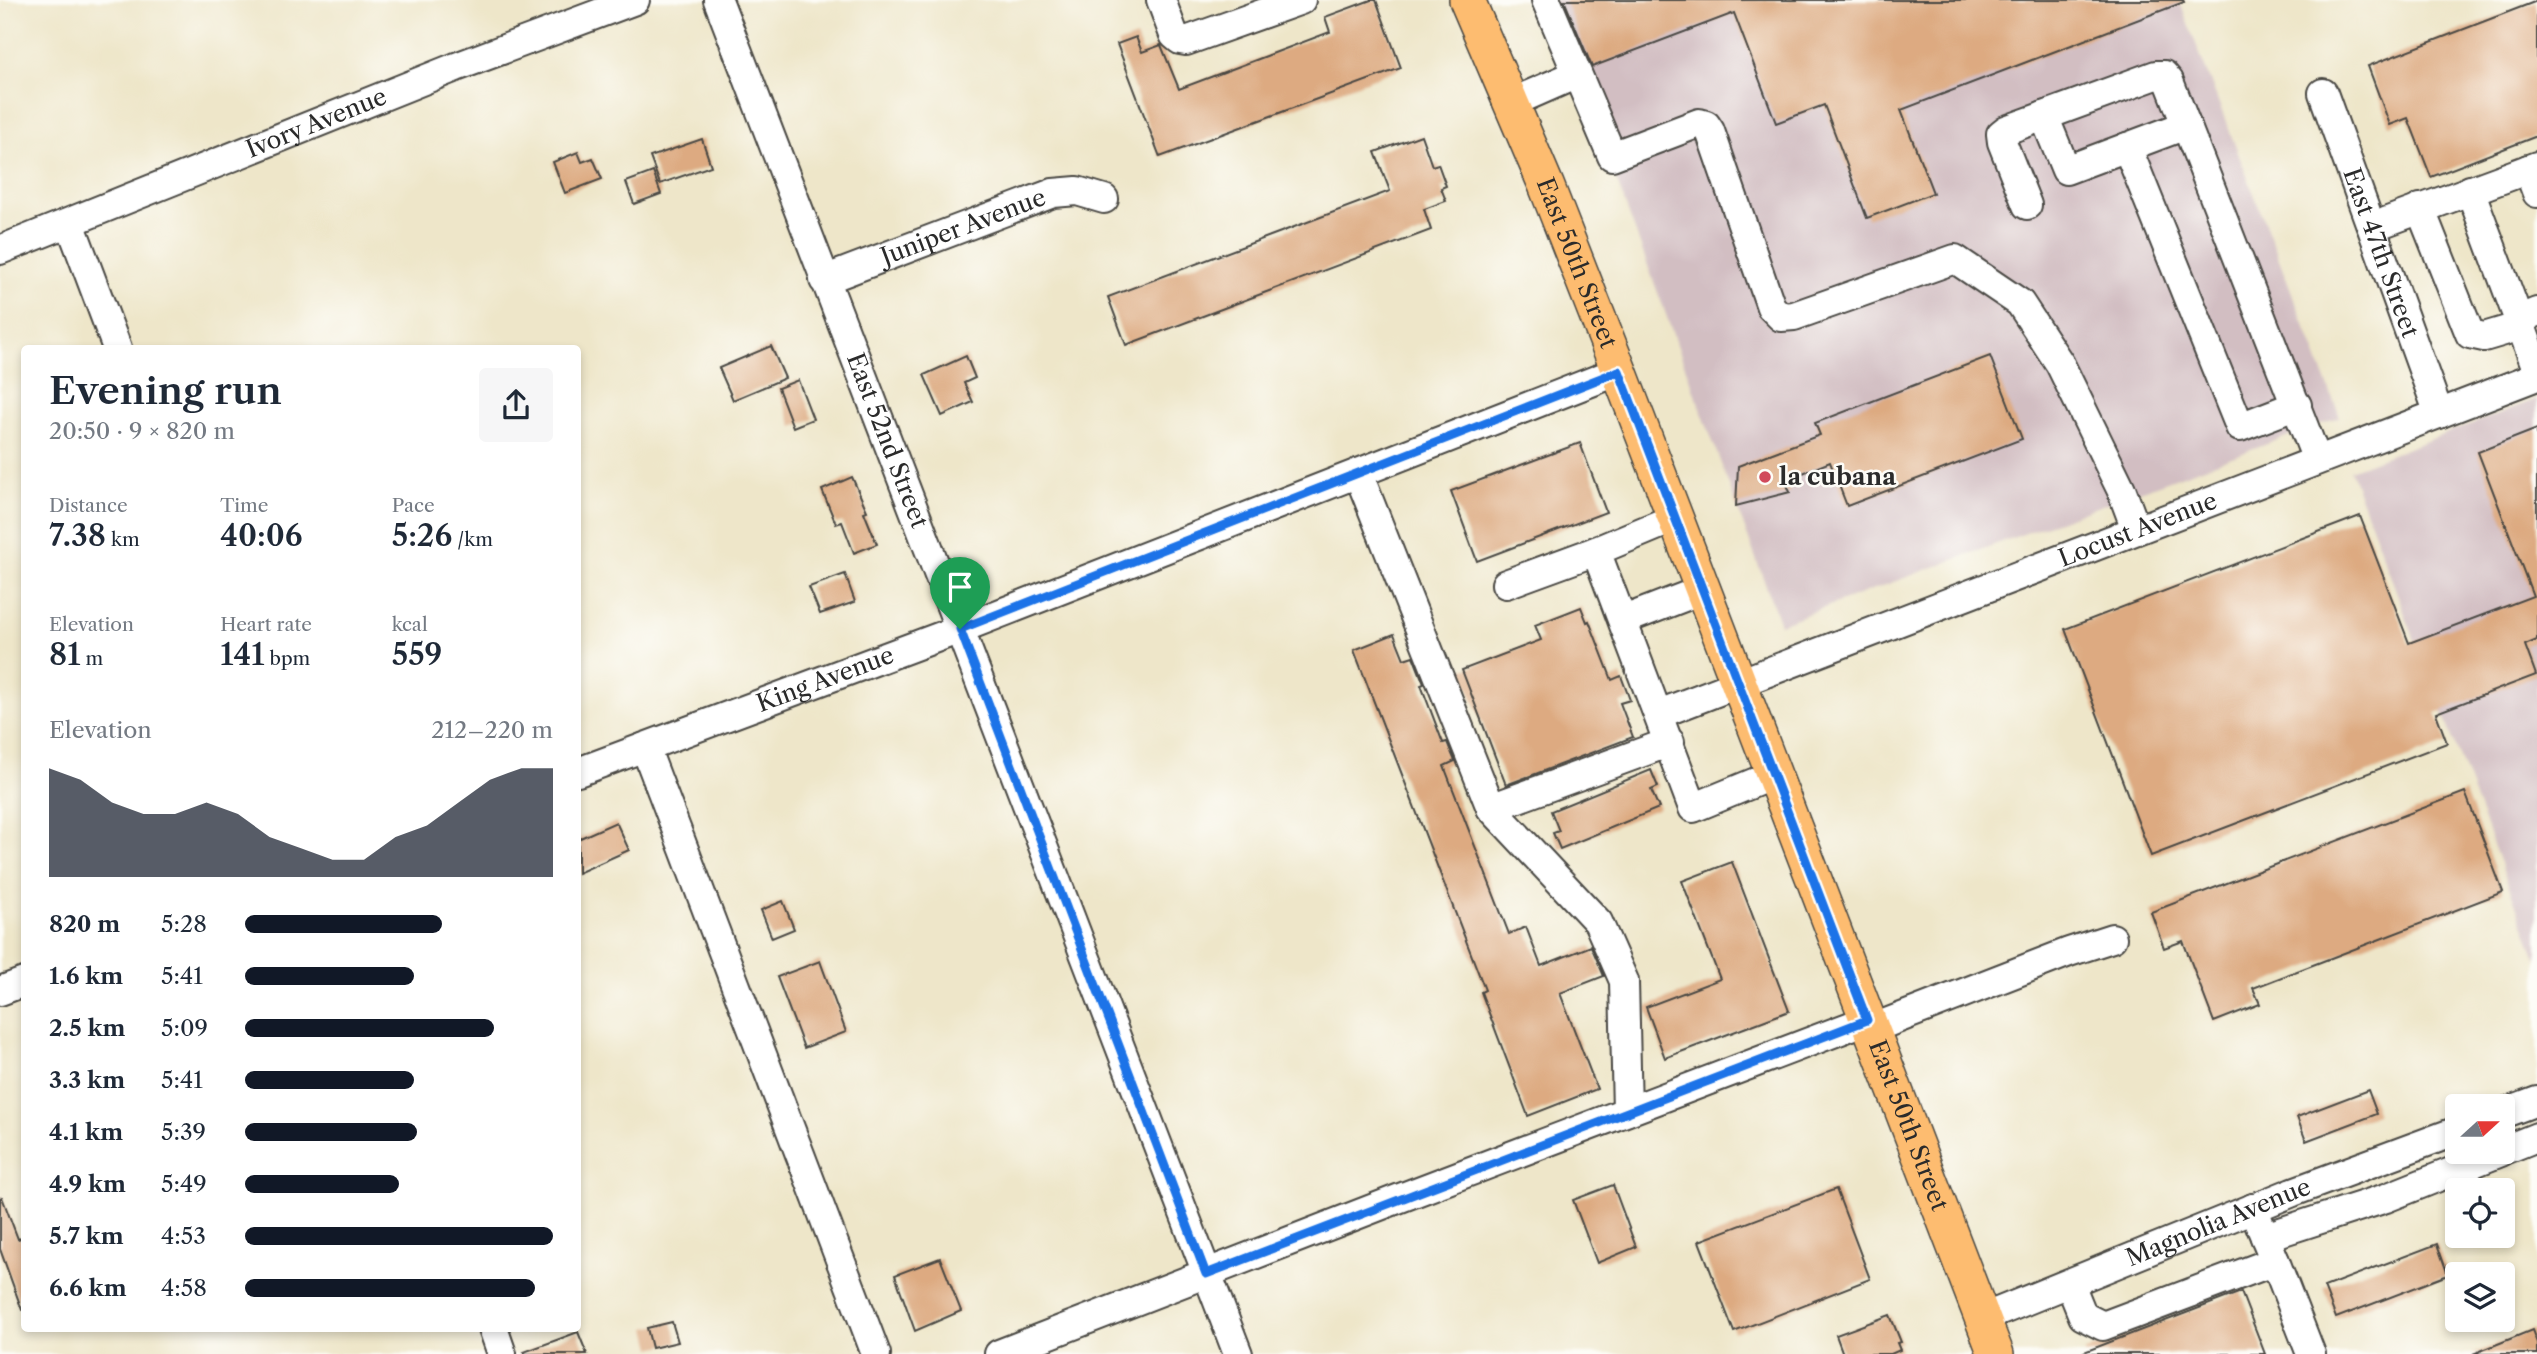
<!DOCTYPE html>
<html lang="en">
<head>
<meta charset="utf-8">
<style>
  body { margin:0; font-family:"Libre Caslon Text",serif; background:#f6f6f7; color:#1f2937; height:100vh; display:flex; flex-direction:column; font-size:26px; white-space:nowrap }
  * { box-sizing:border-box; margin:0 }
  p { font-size:23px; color:#747a83 }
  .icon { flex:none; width:38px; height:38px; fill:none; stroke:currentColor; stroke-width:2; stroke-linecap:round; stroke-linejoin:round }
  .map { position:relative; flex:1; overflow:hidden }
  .panel { position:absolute; left:21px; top:345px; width:560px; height:987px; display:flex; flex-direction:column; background:#fff; border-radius:7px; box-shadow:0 4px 10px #0003 }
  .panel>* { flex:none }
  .needle { width:46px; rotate:69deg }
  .fabs { position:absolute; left:2445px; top:1094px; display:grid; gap:14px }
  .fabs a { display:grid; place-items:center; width:70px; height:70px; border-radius:7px; background:#fff; box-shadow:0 4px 10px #0003; font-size:35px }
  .pin { position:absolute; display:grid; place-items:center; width:60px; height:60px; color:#fff; margin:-72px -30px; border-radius:50% 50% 50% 0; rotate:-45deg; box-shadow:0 0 7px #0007 }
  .pin .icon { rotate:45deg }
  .round { display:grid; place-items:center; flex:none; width:74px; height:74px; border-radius:7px; background:#f6f6f7 }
  .head { display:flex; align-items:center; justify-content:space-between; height:119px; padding:0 28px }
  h1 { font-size:38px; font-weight:600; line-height:52px }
  .stats { display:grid; grid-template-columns:repeat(3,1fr); gap:10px; height:119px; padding:7px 28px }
  .stats div { display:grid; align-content:center }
  .stats b { font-size:30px; font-weight:600 }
  .stats small { font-size:19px; font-weight:400 }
  .stats p { font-size:19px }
  .chart { height:196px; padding:14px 28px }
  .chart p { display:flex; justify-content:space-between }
  .chart svg { width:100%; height:126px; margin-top:7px; fill:#111827; opacity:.7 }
  ul { padding:0 28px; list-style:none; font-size:23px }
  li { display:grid; grid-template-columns:112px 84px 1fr; align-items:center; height:52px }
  li i { height:18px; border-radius:9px; background:#111827 }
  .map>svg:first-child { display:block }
</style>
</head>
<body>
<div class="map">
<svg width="2537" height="1354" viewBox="0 0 2537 1354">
  <rect width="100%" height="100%" fill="#fdfcf7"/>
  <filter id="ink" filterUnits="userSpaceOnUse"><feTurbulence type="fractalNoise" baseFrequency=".0143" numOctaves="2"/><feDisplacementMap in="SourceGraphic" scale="14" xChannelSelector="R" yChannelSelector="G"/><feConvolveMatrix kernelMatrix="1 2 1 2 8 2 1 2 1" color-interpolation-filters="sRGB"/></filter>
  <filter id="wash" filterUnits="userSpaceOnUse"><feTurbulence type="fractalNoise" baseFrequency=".00686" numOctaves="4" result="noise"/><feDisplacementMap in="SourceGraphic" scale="28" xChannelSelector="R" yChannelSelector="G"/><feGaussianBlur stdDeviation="1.57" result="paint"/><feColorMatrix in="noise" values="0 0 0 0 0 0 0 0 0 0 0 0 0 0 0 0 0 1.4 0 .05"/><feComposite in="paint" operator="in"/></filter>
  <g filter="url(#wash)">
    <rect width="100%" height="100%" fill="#eee6c9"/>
    <g fill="#d2bec2">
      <path d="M1539 0H2179L2340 417 1780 624 1616 179Z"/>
      <path d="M2537 399V960L2350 470Z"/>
    </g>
    <g id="blocks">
      <g fill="#ddaa81">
        <path d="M1371 0H1376L1401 68 1160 157 1117 44 1136 37 1142 52 1161 45 1179 89 1330 32 1325 17Z"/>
        <path d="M1564 0H2183L2184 2 1901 110 1933 193 1867 218 1824 105 1776 123 1734 13 1592 67Z"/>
        <path d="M2537 1V136L2431 177 2408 118 2390 125 2368 66Z"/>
        <path d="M1421 135 1432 166 1438 164 1446 186 1441 188 1446 201 1424 209 1431 230 1126 345 1108 297 1390 191 1375 152Z"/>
        <path d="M702 139 711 166 660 184 650 157Z"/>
        <path d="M578 152 582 162 593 158 602 179 565 193 553 162Z"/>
        <path d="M653 172 661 194 634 204 626 182Z"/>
        <path d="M771 346 785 378 733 400 719 368Z"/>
        <path d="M966 356 975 378 964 383 973 402 942 416 924 375Z"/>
        <path d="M1990 356 2022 439 1847 506 1830 462 1785 480 1790 492 1736 506 1738 466 1820 435 1815 423Z"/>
        <path d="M798 380 813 419 793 427 778 388Z"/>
        <path d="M2537 429V640L2525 645 2536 675 2436 713 2447 743 2151 856 2065 629 2360 516 2409 643 2533 596 2478 452Z"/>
        <path d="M1580 443 1606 512 1477 561 1451 491Z"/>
        <path d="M852 477 867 511 864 512 877 544 854 553 842 522 836 524 822 490Z"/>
        <path d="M845 574 855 602 820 614 809 587Z"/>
        <path d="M1581 607 1587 622 1589 621 1612 680 1621 676 1630 700 1620 703 1633 737 1506 785 1462 670 1541 640 1535 625Z"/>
        <path d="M1394 634 1404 659 1413 656 1424 684 1421 685 1443 743 1447 742 1455 761 1444 766 1509 934 1526 927 1541 966 1591 946 1604 976 1560 993 1597 1089 1528 1116 1481 992 1485 990 1354 650Z"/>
        <path d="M1651 770 1658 787 1651 790 1659 808 1560 849 1553 833 1559 831 1551 811Z"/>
        <path d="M2465 792 2503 892 2253 988 2260 1004 2214 1022 2183 941 2164 948 2151 912Z"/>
        <path d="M616 822 629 850 578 873V839Z"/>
        <path d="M1732 862 1789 1011 1665 1058 1646 1007 1720 979 1682 881Z"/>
        <path d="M783 901 794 929 772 938 761 910Z"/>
        <path d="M820 961 846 1032 804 1048 777 977Z"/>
        <path d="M2368 1090 2377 1114 2306 1141 2297 1117Z"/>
        <path d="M1613 1185 1636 1247 1597 1263 1573 1200Z"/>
        <path d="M1836 1189 1870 1279 1734 1332 1699 1241Z"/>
        <path d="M2 1197 18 1239 24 1237V1310H22L0 1249V1198Z"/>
        <path d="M2437 1244 2448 1275 2336 1318 2324 1287Z"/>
        <path d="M940 1258 961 1311 915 1331 895 1275Z"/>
        <path d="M2241 1292 2265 1354H2085L2084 1352Z"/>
        <path d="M1890 1315 1901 1342 1897 1343 1900 1350 1891 1354H1843L1836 1335Z"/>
        <path d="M672 1322 678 1342 652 1348 647 1328Z"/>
        <path d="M2532 1330 2537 1343V1354H2473Z"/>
        <path d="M578 1332 587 1354H525L524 1352Z"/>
      </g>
    </g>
  </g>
  <g filter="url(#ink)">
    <use href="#blocks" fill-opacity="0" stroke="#484743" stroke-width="2"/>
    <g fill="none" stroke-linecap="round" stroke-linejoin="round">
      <g stroke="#484743" stroke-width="32">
        <g id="minor">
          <path id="s1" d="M718 0 1238 1354"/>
          <path d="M1161 0 1174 35 1180 40 1186 41 1301 0"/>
          <path d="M1546 0 1612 156 1699 123 1706 125 1710 131 1771 307 1781 317 1794 316 1955 259 2020 303 2060 364 2121 489 2136 529"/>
          <path id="s2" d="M2323 93 2439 414"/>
          <path d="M1511 103 1577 74"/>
          <path d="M2044 116 2066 170 2186 125"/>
          <path d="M2127 147 2240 427 2297 405"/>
          <path d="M2528 169 2537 193"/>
          <path d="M2027 205 2002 142 2001 134 2006 130 2156 75H2164L2169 81 2317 460"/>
          <path d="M2420 208 2470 334 2484 337 2521 326 2470 190"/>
          <path d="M70 223 117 348"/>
          <path d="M2372 227 2537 166"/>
          <path id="s3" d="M0 250 456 67 635 0"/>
          <path id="s4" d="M824 280 1053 193 1077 191 1104 199"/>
          <path d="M2537 312 2525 317 2521 326 2537 369"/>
          <path d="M1358 473 1491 808 1670 742"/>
          <path d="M1675 518 1596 551 1693 808 1773 775"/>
          <path d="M1506 584 1596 551"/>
          <path d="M1624 620 1702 590"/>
          <path id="s5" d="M1659 714 2537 376"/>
          <path d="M645 747 876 1354"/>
          <path id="s6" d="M578 772 960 629 1619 371"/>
          <path d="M1491 808 1598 922 1624 981 1627 1111"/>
          <path d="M0 991 24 982"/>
          <path d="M1871 1029 2069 952 2112 938"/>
          <path d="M2502 1114 2537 1101"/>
          <path d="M2502 1151 2537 1137"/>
          <path d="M2265 1237 2386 1198 2501 1152"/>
          <path d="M2275 1261 2311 1354"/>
          <path d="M2070 1284 2083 1316 2103 1326 2275 1261 2253 1208"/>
          <path id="s7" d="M1983 1318 2293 1192 2457 1131"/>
          <path d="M493 1328 502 1354"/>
          <path d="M999 1354 1395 1200 1867 1020"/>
        </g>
      </g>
      <g stroke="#484743" stroke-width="38">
        <g id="major">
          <path id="s8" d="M1467 0 1546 185 1619 371 1996 1354"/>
        </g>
      </g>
      <use href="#minor" stroke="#fff" stroke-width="28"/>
      <use href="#major" stroke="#fdbc70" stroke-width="35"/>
    </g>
  </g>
  <g fill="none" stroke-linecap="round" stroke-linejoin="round" filter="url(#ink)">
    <g stroke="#fff" stroke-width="14">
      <path id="route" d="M1619 371 1867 1020 1206 1274 960 629Z"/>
    </g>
    <use href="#route" stroke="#1a73e8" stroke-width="9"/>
  </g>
  <circle fill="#d1495b" stroke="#fdfcf7" stroke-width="2.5" cx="1765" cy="477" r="7"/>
  <g text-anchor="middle" stroke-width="5" stroke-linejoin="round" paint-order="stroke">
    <g font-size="24" fill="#2b2b2b" stroke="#fdfcf7">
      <text dy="8" stroke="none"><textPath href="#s3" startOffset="341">Ivory Avenue</textPath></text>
      <text dy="8" stroke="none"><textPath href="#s4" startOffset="149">Juniper Avenue</textPath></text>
      <text dy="8" stroke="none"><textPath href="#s2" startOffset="170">East 47th Street</textPath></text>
      <text dy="8" stroke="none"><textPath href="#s8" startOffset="285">East 50th Street</textPath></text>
      <text dy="8" stroke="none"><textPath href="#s1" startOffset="472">East 52nd Street</textPath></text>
      <text dy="8" stroke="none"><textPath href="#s5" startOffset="513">Locust Avenue</textPath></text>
      <text dy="8" stroke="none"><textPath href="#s6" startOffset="264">King Avenue</textPath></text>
      <text dy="8" stroke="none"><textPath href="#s8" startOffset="1209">East 50th Street</textPath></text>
      <text dy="8" stroke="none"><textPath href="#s7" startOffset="254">Magnolia Avenue</textPath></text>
    </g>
    <g font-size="24" font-weight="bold" fill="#2b2b2b" stroke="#fdfcf7" text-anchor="start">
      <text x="1779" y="485">la cubana</text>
    </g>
  </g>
</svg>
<div class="fabs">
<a><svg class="needle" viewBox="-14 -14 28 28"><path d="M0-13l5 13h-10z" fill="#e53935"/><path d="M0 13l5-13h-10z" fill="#747a83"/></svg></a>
<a><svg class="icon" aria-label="locate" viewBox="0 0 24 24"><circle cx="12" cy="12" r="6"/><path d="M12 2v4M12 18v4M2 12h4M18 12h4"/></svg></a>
<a><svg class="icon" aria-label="layers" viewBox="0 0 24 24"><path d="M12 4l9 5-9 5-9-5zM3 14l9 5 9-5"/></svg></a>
</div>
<div class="pin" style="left:960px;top:629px;background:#1e9e55"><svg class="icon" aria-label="arrive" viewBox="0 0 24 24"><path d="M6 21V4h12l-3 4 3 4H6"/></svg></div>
<section class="panel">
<div class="head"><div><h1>Evening run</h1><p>20:50 · 9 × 820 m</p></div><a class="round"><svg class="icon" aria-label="share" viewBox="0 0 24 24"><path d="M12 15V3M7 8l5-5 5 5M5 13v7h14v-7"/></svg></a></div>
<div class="stats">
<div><p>Distance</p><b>7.38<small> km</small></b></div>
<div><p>Time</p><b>40:06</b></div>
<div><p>Pace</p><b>5:26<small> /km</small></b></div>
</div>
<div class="stats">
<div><p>Elevation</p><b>81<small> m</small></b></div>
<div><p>Heart rate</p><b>141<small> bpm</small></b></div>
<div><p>kcal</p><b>559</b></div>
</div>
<div class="chart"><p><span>Elevation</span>212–220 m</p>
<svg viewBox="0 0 160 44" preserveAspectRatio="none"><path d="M0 44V6L10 10L20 18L30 22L40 22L50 18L60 22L70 30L80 34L90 38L100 38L110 30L120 26L130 18L140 10L150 6L160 6V44z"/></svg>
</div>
<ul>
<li><b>820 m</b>5:28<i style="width:64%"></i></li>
<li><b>1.6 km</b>5:41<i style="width:55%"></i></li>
<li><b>2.5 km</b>5:09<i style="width:81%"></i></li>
<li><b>3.3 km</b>5:41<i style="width:55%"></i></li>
<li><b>4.1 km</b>5:39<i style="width:56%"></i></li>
<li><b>4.9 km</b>5:49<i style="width:50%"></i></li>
<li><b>5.7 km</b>4:53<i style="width:100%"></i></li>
<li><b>6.6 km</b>4:58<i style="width:94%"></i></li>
</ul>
</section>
</div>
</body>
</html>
